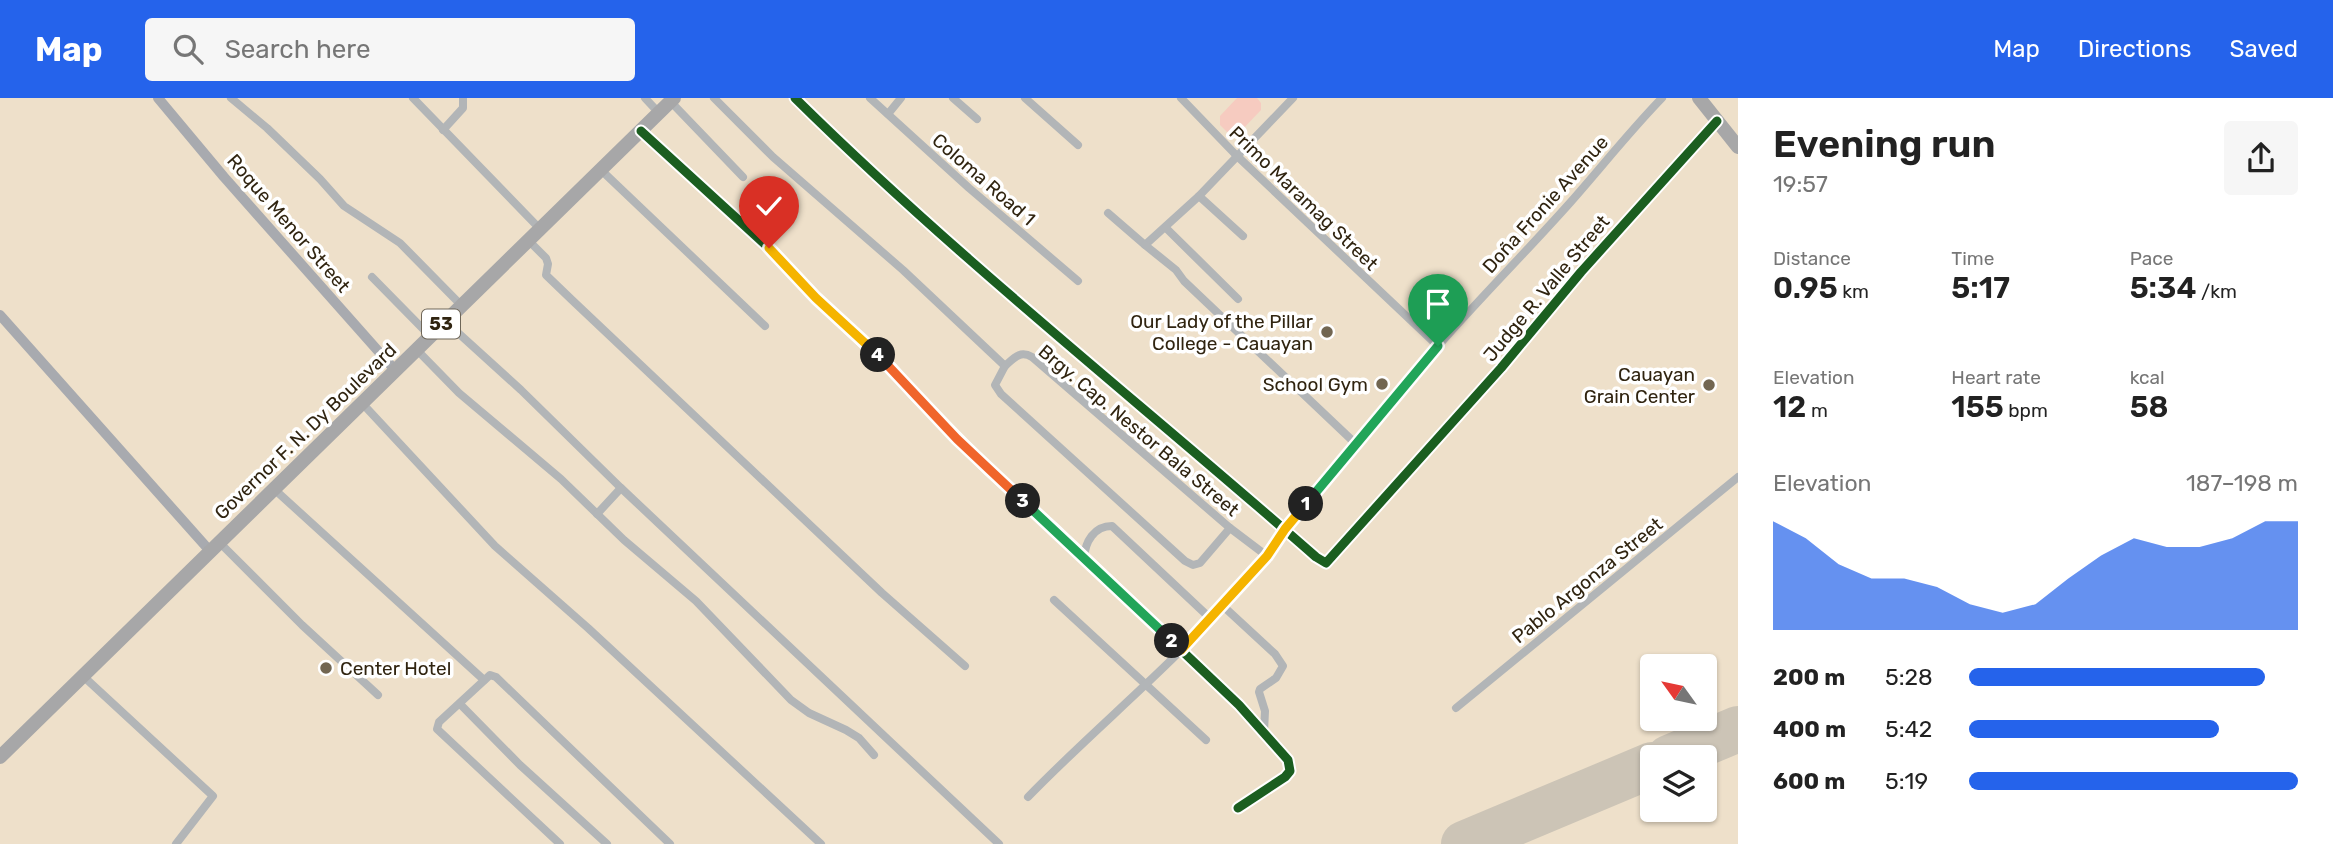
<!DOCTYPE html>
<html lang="en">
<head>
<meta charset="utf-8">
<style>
  body { margin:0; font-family:Rubik,sans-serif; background:#f6f6f6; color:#222; height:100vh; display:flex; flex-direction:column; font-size:26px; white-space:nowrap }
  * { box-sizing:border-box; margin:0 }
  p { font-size:23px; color:#767676 }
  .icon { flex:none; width:38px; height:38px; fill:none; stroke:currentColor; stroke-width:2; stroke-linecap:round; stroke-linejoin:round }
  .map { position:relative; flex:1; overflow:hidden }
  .sheet { display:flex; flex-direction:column; background:#fff; width:595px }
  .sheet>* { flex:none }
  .needle { width:46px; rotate:303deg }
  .tools { position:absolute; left:1640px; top:556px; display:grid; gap:14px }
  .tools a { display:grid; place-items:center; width:77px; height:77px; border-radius:7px; background:#fff; box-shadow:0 2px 5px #0004; font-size:35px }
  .pin { position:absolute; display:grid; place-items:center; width:60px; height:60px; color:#fff; margin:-72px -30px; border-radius:50% 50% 50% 0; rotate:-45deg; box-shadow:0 0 7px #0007 }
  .pin .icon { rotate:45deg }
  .km { position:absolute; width:35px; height:35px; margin:-18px; border-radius:50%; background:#222; color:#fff; font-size:19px; line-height:35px; text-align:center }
  .round { display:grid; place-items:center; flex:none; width:74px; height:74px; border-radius:7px; background:#f6f6f6 }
  .headline { display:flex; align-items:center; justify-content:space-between; height:119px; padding:0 35px }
  h1 { font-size:38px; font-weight:600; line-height:52px }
  .metrics { display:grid; grid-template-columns:repeat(3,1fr); gap:10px; height:119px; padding:7px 35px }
  .metrics div { display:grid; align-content:center }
  .metrics b { font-size:30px; font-weight:600 }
  .metrics small { font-size:19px; font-weight:400 }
  .metrics p { font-size:19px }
  .chart { height:196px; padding:14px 35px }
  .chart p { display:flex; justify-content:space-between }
  .chart svg { width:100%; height:126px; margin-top:7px; fill:#2563eb; opacity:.7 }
  ul { padding:0 35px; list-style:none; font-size:23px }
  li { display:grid; grid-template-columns:112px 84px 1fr; align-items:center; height:52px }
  li i { height:18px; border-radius:9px; background:#2563eb }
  header { display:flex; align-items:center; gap:42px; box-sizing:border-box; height:98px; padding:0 35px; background:#2563eb; color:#fff }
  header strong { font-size:33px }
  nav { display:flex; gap:38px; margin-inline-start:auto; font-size:24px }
  .search { width:490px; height:63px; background:#f6f6f6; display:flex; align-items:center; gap:18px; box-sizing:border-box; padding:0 24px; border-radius:7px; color:#767676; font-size:26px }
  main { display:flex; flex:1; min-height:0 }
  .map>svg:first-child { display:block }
</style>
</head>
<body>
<header>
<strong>Map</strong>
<div class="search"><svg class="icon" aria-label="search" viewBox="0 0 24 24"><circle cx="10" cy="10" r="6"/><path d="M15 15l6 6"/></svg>Search here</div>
<nav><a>Map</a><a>Directions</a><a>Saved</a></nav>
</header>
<main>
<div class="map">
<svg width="1738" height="746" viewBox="0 0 1738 746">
  <rect width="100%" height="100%" fill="#eee0ca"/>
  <path fill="#f6cbc0" d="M1237 0H1257L1261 5V12L1238 36H1229L1220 27V18Z"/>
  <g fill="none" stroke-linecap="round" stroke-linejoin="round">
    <g stroke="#ccc4b6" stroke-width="46">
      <path d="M1669 660 1738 631"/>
      <path d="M1464 746 1652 667"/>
    </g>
    <g stroke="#b2b5b7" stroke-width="8">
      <path d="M231 0 267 30 320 81 344 108 400 145 461 207"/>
      <path d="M413 0 540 131"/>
      <path d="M645 0 659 15"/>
      <path d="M714 0 773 59 903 172 1005 268C1014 260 1020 252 1032 259L1230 430 1267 458"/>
      <path d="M795 0C960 163 1142 306 1316 459L1326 465 1501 270 1581 174 1717 23"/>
      <path d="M870 0 969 90 1078 183"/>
      <path d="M953 0 977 21"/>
      <path d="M1025 0 1078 47"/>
      <path d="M1181 0 1236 57 1438 248"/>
      <path d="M670 3 743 79"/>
      <path d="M888 16 901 0"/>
      <path d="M443 32 463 10V0"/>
      <path d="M641 33 769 150 816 200 892 271 915 297 989 372 1052 429 1239 607 1288 662 1290 673 1285 679 1238 710"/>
      <path d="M601 72 765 228"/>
      <path d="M1199 98 1243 138"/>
      <path d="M1108 115 1145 147 1199 98 1293 0"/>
      <path d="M1166 130 1238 201"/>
      <path d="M528 142 546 160 548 166 546 177 572 202 882 495 965 568"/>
      <path d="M1145 147 1176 172 1184 183 1356 346"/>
      <path d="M372 179 430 238"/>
      <path d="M445 223 521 292 621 390"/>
      <path d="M416 251 459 295 561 381 624 442 696 503 791 602 809 615 846 632 859 640 874 657"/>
      <path d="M1005 268 995 287 1001 296 1185 463 1193 467 1200 465 1230 430"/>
      <path d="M361 304 495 448 588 530 821 746"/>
      <path d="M274 391 484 582"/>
      <path d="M597 416 621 390 999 746"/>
      <path d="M219 444 302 527 378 597"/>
      <path d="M1084 460C1085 444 1094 428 1112 428L1211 521"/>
      <path d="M1054 502 1206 642"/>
      <path d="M1223 508 1275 556 1283 568 1276 580 1260 591 1259 594 1265 613 1264 634"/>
      <path d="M83 578 213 698 176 746"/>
      <path d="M460 606 520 667 607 746"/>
      <path d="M1456 610 1738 379"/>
      <path d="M1028 699C1093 632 1166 573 1228 503 1268 458 1301 408 1340 363 1374 325 1405 285 1439 247 1481 199 1526 154 1568 107 1600 71 1629 34 1662 0"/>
      <path d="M560 746 437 631 439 624 490 577 496 579 670 746"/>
    </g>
    <g stroke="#a8aaaf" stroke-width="10">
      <path d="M158 0 224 79 395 272"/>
      <path d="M0 217 210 453"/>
    </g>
    <g stroke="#a7a7a8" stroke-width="14">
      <path d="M1699 0 1738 49"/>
      <path d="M0 659 674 0"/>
    </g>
    <g stroke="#fff" stroke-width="13">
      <g id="cycleway">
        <path d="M795 0C960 163 1142 306 1316 459L1326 465 1501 270 1581 174 1717 23"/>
        <path d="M641 33 769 150 816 200 892 271 915 297 989 372 1052 429 1239 607 1288 662 1290 673 1285 679 1238 710"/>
      </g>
    </g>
    <use href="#cycleway" stroke="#1b5e20" stroke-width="9"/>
  </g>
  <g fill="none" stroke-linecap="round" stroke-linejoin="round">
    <g stroke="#fff" stroke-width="14">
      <path id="split-1" d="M1306 406 1438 248"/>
    </g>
    <g stroke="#fff" stroke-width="14">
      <path id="split-2" d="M1172 543 1181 552 1267 458 1285 431 1306 406"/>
    </g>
    <g stroke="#fff" stroke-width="14">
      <path id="split-3" d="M1023 403 1172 543"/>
    </g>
    <g stroke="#fff" stroke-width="14">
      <path id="split-4" d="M878 257 957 341 1023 403"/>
    </g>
    <g stroke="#fff" stroke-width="14">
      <path id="split-5" d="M769 150 816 200 878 257"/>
    </g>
    <use href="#split-1" stroke="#22a559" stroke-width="9"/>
    <use href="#split-2" stroke="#f5b400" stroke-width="9"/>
    <use href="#split-3" stroke="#22a559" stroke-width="9"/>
    <use href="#split-4" stroke="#f0652b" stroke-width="9"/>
    <use href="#split-5" stroke="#f5b400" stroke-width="9"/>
  </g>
  <g fill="#726651" stroke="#fff" stroke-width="2.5">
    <circle cx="1327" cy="234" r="7"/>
    <circle cx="1382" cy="286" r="7"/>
    <circle cx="1709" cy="287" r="7"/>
    <circle cx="326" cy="570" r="7"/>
  </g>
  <g text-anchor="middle" stroke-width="7" stroke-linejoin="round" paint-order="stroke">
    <rect fill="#fff" stroke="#6e6658" stroke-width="2" x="422" y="211.5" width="38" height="29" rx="5"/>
    <g font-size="18" font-weight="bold" fill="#302410">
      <text x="441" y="232">53</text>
    </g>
    <g font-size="19" fill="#302410" stroke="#fff">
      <text transform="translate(984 81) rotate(41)" y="7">Coloma Road 1</text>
      <text transform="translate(1304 100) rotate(44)" y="7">Primo Maramag Street</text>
      <text transform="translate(1545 106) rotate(-48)" y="7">Doña Fronie Avenue</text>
      <text transform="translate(289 125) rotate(49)" y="7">Roque Menor Street</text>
      <text transform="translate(1546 190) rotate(-50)" y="7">Judge R. Valle Street</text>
      <text transform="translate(1139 332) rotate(40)" y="7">Brgy. Cap. Nestor Bala Street</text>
      <text transform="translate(305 333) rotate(-44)" y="7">Governor F. N. Dy Boulevard</text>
      <text transform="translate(1587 482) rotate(-39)" y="7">Pablo Argonza Street</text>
    </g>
    <g font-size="19" fill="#302410" stroke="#fff" text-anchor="end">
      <text x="1313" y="230">Our Lady of the Pillar<tspan x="1313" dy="22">College - Cauayan</tspan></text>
      <text x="1695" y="283">Cauayan<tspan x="1695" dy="22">Grain Center</tspan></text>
      <text x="1368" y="293">School Gym</text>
      <text x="340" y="577" text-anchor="start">Center Hotel</text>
    </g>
  </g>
</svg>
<div class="tools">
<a><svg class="needle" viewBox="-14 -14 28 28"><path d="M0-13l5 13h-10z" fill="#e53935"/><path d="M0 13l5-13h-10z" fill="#767676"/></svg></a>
<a><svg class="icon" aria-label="layers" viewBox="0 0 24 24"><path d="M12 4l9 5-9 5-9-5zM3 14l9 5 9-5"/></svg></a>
</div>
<div class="pin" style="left:1438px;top:248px;background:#1e9e55"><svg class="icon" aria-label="arrive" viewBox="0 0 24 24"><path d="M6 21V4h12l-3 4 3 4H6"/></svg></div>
<div class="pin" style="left:769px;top:150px;background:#d93025"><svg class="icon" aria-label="check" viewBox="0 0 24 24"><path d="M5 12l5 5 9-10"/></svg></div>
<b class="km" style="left:1306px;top:406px">1</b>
<b class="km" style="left:1172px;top:543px">2</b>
<b class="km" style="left:1023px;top:403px">3</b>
<b class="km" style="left:878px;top:257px">4</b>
</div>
<section class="sheet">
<div class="headline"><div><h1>Evening run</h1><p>19:57</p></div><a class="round"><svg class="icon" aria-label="share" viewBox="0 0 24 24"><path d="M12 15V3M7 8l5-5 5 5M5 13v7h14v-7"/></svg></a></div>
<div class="metrics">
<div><p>Distance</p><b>0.95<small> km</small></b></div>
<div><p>Time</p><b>5:17</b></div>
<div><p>Pace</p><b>5:34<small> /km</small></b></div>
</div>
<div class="metrics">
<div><p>Elevation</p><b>12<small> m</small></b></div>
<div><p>Heart rate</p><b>155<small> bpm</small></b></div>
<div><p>kcal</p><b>58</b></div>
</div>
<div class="chart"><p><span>Elevation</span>187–198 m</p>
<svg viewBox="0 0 160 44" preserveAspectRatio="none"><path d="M0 44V6L10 12L20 21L30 26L40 26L50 29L60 35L70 38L80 35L90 26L100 18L110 12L120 15L130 15L140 12L150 6L160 6V44z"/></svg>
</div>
<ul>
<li><b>200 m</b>5:28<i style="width:90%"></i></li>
<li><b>400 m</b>5:42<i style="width:76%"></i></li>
<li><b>600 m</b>5:19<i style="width:100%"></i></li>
</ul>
</section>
</main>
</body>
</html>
